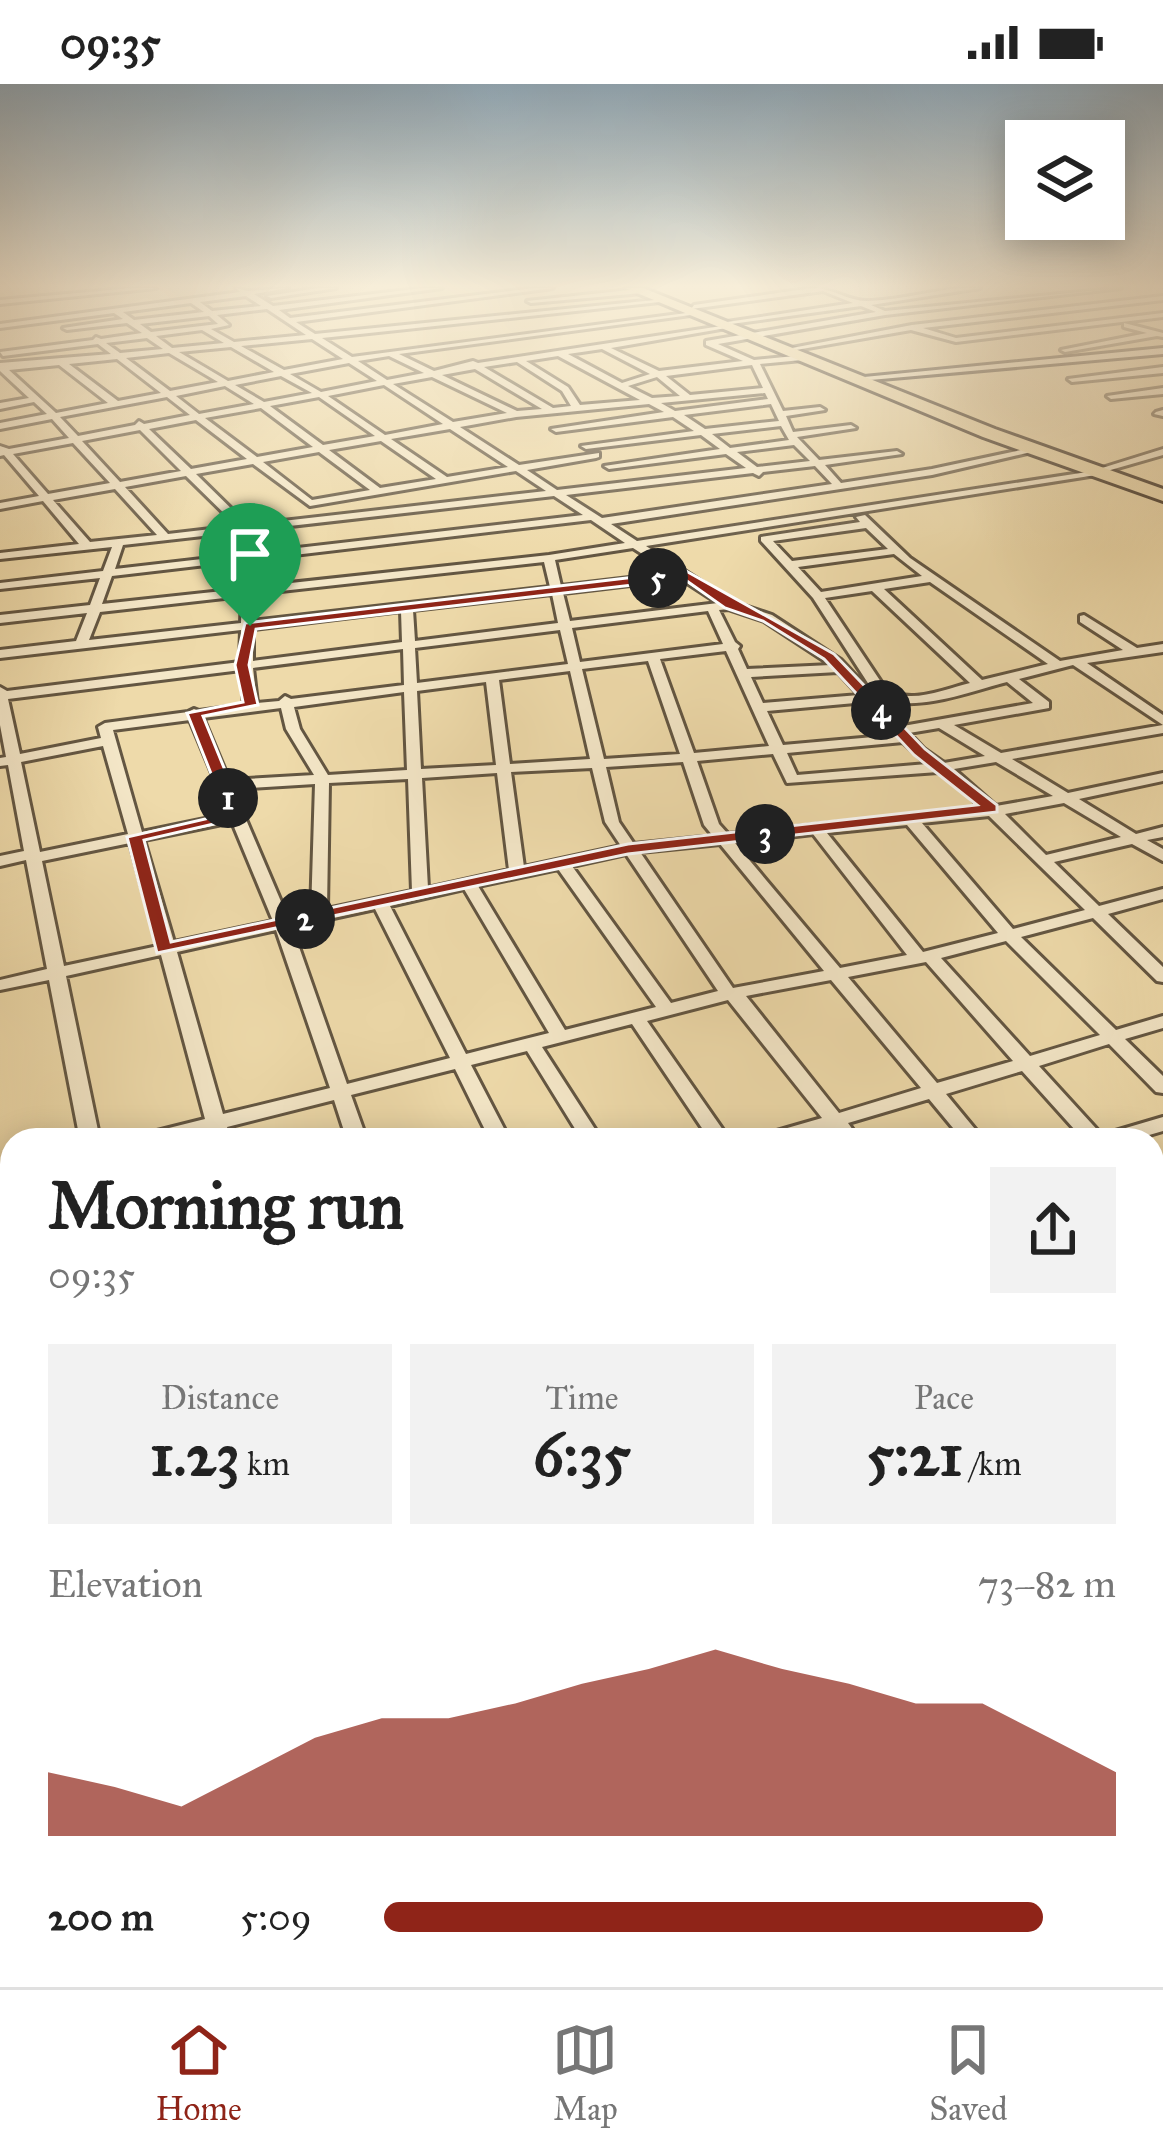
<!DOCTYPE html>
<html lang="en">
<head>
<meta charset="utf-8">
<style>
  body { margin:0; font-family:"IM FELL Great Primer",serif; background:#f2f2f2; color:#222; height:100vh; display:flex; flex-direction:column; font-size:45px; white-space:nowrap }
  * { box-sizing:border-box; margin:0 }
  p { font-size:39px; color:#767676 }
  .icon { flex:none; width:66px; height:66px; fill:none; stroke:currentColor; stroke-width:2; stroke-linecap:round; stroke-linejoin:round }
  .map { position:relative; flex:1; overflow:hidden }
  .details { position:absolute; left:0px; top:1044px; width:1164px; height:861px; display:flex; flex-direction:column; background:#fff; border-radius:36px 36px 0 0; box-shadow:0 6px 30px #0003 }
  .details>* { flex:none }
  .buttons { position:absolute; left:1005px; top:36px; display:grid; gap:24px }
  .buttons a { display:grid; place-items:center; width:120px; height:120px; border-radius:0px; background:#fff; box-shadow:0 6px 30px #0003; font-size:60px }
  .pin { position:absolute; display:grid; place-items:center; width:102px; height:102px; color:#fff; margin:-123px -51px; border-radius:50% 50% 50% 0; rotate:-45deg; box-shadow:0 0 12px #0007 }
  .pin .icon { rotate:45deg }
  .km { position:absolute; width:60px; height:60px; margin:-30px; border-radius:50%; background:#222; color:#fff; font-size:33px; line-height:60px; text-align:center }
  .round { display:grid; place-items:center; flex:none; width:126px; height:126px; border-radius:0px; background:#f2f2f2 }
  .overview { display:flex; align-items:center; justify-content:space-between; height:204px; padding:0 48px }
  h1 { font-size:66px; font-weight:700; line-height:90px }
  .stats { display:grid; grid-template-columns:repeat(3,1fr); gap:18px; height:204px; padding:12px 48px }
  .stats div { display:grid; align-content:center; border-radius:0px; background:#f2f2f2; text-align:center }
  .stats b { font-size:60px; font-weight:700 }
  .stats small { font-size:33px; font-weight:400 }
  .stats p { font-size:33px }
  .chart { height:336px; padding:24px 48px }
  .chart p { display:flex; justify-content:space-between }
  .chart svg { width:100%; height:216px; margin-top:12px; fill:#8f2418; opacity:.7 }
  ul { padding:0 48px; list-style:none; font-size:39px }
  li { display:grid; grid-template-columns:192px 144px 1fr; align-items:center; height:90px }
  li i { height:30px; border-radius:15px; background:#8f2418 }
  .status { display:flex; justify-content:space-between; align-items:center; height:84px; padding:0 60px; background:#fff; direction:ltr }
  .status svg { height:33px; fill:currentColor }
  .menu { display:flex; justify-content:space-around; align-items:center; height:168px; border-top:3px solid #e0e0e0; background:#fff; font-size:33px; color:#767676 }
  .menu a { display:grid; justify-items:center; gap:6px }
  .menu .selected { color:#8f2418 }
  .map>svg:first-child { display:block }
</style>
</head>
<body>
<div class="status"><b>09:35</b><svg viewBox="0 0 49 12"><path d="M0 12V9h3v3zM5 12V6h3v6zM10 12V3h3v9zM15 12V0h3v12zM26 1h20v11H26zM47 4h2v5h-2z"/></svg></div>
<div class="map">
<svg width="1163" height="1903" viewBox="0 0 1163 1903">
  <rect width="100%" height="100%" fill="#eedaaa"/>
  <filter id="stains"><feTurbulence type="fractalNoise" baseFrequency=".00167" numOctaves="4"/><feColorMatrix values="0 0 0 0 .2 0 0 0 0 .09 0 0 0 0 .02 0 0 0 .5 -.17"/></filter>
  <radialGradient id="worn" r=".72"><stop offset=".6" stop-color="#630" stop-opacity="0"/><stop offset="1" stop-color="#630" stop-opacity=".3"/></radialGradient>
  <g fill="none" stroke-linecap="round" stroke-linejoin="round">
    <g stroke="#635642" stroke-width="6">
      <g id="street">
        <path d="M132 204H156L0 220V216Z"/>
        <path d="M236 204 248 207 288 204 254 210 273 222 423 204H442L279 226 290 234 534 204H553L296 238 315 250 665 215 669 217 322 254 352 273 694 228 698 230 399 270 434 287 473 277 478 279 728 241 732 243 611 264 659 287 743 277 706 261V257L876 228 861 222 731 240 727 238 853 219 823 207 691 225 694 221 812 204C833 204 848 217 867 217 904 217 942 202 980 204L871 221 885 227 1121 204 885 231 718 260 754 276 805 271 802 276 760 280 783 327 820 323 825 326 786 332 793 348 851 341 856 344 797 353 819 376 897 367 902 370 825 381 841 399 932 385 1035 363 1040 366 932 391 611 440 637 457 1100 386V390L1096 391 646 462 733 518 772 531 841 576 903 642 1033 619 1007 598C971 607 907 633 875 610L813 514 761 457V453L860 438 856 433 865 431 910 474 1060 577 1123 566 1080 538V532L1084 531 1137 564 1163 560V568L1087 579 1163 631V649L1012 675 1068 709 1163 689V697L1079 715 1136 750 1163 743V753L1147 756 1163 765V777L1132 760 1054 778 1099 822 1163 805V815L1108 830 1163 883V898L1157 897 1093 834 1021 853 1116 946 1163 932V944L1125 955 1163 992V1009L1156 1008 1109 960 1039 982 1102 1051 1163 1033V1047L1132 1056H1084L1022 987 946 1010 984 1056H963L929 1015 848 1039 860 1056H839L830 1045 793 1056H760L763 1051 822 1034 728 916 647 937 730 1056H710L632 940 542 963 602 1056H582L527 967 471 981 510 1056H490L455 985 351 1011 367 1056H347L334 1016 227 1043 231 1056H211L209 1047 175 1056H138L141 1051 205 1035 161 871 66 892 100 1056H80L49 896 0 906V896L47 885 26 776 0 782V772L24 767 8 681 0 682V674L6 673 0 641V603L7 607 240 578 241 546 0 574V566L76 557 87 529 0 539V531L90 521 100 494 0 505V499L103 487 112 463 0 475V469L79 460 43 417 0 425V419L39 412 4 371 0 372V362L9 365 69 354 52 335 0 345V339L47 330 34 318 0 325V319L29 314 0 287V279L111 270 98 260 3 272 0 268 93 256 96 253 101 255 142 249 127 239 67 246 63 244 123 235 114 229 0 244V240L240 208ZM246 212 261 222 212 227 200 218ZM191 219 204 228 134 236 123 228ZM267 225 306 251 234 258 211 245 229 241 217 231ZM209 232 218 240 151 248 140 240ZM202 246 224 259 172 264 156 252ZM147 254 163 265 120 269 106 259ZM312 255 343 275 284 286 241 262ZM231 263 274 288 228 297 179 268ZM602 265 650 290 622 299 568 270ZM169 269 218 298 170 307 126 274ZM389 272 424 289 387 296 358 277ZM558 272 640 316 580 321 568 303 526 277ZM117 275 161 309 118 317 69 280ZM517 278 562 307 571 322 553 324 484 283ZM349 279 377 297 321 308 290 290ZM59 281 108 319 56 329 9 286ZM752 281 763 304 690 311 666 292ZM475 285 542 325 517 327 442 291ZM281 292 312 309 264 318 235 301ZM432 293 507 329 453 338 393 300ZM657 293 680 312 652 314 628 302ZM384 301 443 340 385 351 328 312ZM225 302 254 320 199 330 176 312ZM765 309 768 315 675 327 661 319ZM167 313 190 331 144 340 139 337 135 341 78 352 60 333ZM319 313 375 352 323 361 270 322ZM649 320 664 328 551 345 556 348 673 333 694 347 581 362 586 365 701 351 720 365 604 382 609 385 726 370 746 384 557 406 527 386 596 374 599 373V369L519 381 460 343 516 333ZM771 320 779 337 705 345 684 331ZM261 324 313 363 257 373 205 334ZM196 336 247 375 191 385 149 345ZM781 342 789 356 730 364 712 350ZM450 345 508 383 447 393 391 355ZM140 346 181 387 120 398 82 357ZM381 357 436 395 380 404 329 366ZM73 359 110 399 48 410 13 370ZM794 361 810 377 757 383 737 368ZM319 368 370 406 312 416 263 378ZM253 380 310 422 516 387 546 407 248 441 196 390ZM815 382 832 400 602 434 566 411 753 389 759 392 763 388ZM186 392 237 442 168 450 125 403ZM115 405 157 451 90 458 53 416ZM554 412 583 431 115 485 123 461ZM591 436 625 459 549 471 253 503 251 476ZM866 444 888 465 792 477 773 457ZM633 464 672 489 561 502 555 476ZM894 470 922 492 821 508 798 483ZM240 477 241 505 102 520 112 492ZM544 478 550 503 253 537V510ZM681 495 718 519 570 537 563 509ZM930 498 1048 580 982 596 884 505ZM872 507 970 599C944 605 909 622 885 604L825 514ZM552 510 558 539 415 557 413 526ZM242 512 241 539 89 556 100 528ZM728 525 764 537 831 581 747 585 738 565 740 562 735 558 719 526ZM401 527 402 558 253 577V545ZM708 527 723 560 580 578 572 544ZM560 546 568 580 417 599 415 564ZM403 565 404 601 291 615 285 612 279 617 257 619 253 584ZM726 567 769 662 694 669 660 575ZM648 577 680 670 604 675 582 585ZM1073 581 1163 641 1001 669 954 641 1049 624V618L1019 595ZM241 586 244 621 199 627 194 625 188 628 105 639 98 643 101 654 20 670 8 615ZM570 587 590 675 510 680 499 596ZM838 588 859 611 763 619 751 593ZM486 598 496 681 421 685 417 607ZM404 608 407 686 328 691 300 645 294 623ZM866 618 896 651 783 661 767 627ZM281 624 286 645 314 691 229 696 203 634ZM190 636 229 730 142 748 113 646ZM939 644 985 672 944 679 924 665 909 649ZM903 658 927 680 797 691 787 669ZM103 662 128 750 40 768 21 678ZM773 670 787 699 938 688 958 701 981 724 728 750 719 740 697 677ZM683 678 704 741 713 752 634 760 619 738 606 683ZM996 678 1053 712 996 722 954 685ZM592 684 605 738 621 762 524 783 511 688ZM497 689 509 786 428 804 422 694ZM408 695 412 807 327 825 329 699ZM315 700 311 829 288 834 233 705ZM1064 719 1121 753 1046 771 1005 730ZM989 732 1085 826 1013 845 922 739ZM232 738 273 837 174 858 144 756ZM907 741 998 849 923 868 827 749ZM813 750 907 871 840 884 735 759ZM130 759 158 862 64 882 42 777ZM720 760 824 887 733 904 640 768ZM626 770 718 907 671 919 572 782ZM558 785 656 923 565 946 478 802ZM464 805 549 949 466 970 390 822ZM375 825 450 974 347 1000 292 843ZM276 846 330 1004 223 1030 177 868ZM1006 857 1100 951 1030 972 941 874ZM926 878 1013 977 937 999 848 893ZM831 896 921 1004 839 1029 746 912Z"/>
        <path d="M318 204H336L271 214 267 212Z"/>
        <path d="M639 205 642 209 531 219 527 217Z"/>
        <path d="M1163 212V216L923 244 956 254 1163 229V233L956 258 911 246 796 266 792 264 912 241Z"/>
        <path d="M1124 239 1163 249V253L1157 252 1065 268 1061 266 1147 249 1124 243Z"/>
        <path d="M1163 283V289L1072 298 1068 295Z"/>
        <path d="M1163 304V310L1111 315 1107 312Z"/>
        <path d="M1163 326V332L1154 330 1156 328Z"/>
        <path d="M1163 365V371L1107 387 1102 384Z"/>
        <path d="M12 1080V1094L0 1097V1083Z"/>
        <path d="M1152 1109 1163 1115V1136L1152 1130Z"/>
        <path d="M12 1182V1198L0 1201V1185Z"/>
        <path d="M1163 1233V1251L1152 1255V1237Z"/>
        <path d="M12 1299V1319L0 1322V1302Z"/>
        <path d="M1152 1364 1163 1371V1401L1152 1394Z"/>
        <path d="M12 1439V1461L0 1465V1441Z"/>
        <path d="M1163 1516V1542L1152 1544V1518Z"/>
        <path d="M12 1605V1633L0 1637V1609Z"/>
        <path d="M1152 1716 1163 1722V1765L1152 1759Z"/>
        <path d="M12 1805V1835L0 1839V1809Z"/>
        <path d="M183 1893H215L217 1903H185Z"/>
        <path d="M400 1893H432L435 1903H403Z"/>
        <path d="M633 1893H665L669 1903H637Z"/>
        <path d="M835 1893H867L871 1903H839Z"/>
        <path d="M1049 1893H1083L1087 1903H1053Z"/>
      </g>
    </g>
    <g stroke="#352a1f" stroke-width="6">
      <path id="secondary" d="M1163 264V270L870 296 864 293Z"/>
    </g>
    <g stroke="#352a1f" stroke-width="6">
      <path id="highway" d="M625 204H643L995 345 1163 405V417L983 353Z"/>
    </g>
    <use href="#street" fill="#f4e7c8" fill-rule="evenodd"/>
    <use href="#secondary" fill="#f4e7c8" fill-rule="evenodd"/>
    <use href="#highway" fill="#eedaaa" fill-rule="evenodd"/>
  </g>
  <linearGradient id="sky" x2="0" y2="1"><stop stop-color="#91abbc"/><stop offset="0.43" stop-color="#f7eed9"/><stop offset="1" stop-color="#f7eed9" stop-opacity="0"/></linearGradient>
  <rect width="1163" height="470" fill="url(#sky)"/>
  <path fill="#8f2418" stroke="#fff" stroke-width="3" fill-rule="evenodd" d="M686 487 834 570 925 665 997 721V728L628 770 157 869 127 753 227 730 187 629 243 618 235 581 245 539ZM684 495 725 524 763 537 824 575 914 671 977 721 628 760 171 858 144 756 244 733 203 632 258 621 249 581 256 545Z"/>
  <rect width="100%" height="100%" filter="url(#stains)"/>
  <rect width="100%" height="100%" fill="url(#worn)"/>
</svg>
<div class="buttons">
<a><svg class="icon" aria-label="layers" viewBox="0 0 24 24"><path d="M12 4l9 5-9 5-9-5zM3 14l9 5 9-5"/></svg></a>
</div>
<div class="pin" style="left:250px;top:542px;background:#1e9e55"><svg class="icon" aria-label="arrive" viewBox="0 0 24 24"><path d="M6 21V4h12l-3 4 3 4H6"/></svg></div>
<b class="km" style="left:228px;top:714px">1</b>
<b class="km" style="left:305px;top:835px">2</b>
<b class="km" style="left:765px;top:750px">3</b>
<b class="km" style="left:881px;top:626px">4</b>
<b class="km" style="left:658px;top:494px">5</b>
<section class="details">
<div class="overview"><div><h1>Morning run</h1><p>09:35</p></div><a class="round"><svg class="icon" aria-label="share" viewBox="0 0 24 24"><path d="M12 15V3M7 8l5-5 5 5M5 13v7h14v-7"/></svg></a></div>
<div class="stats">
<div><p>Distance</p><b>1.23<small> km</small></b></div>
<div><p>Time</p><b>6:35</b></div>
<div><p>Pace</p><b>5:21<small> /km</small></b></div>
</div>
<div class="chart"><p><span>Elevation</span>73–82 m</p>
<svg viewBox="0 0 160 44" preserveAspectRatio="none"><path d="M0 44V31L10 34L20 38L30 31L40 24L50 20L60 20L70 17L80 13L90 10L100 6L110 10L120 13L130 17L140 17L150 24L160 31V44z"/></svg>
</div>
<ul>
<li><b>200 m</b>5:09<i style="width:90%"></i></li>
</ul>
</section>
</div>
<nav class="menu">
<a class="selected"><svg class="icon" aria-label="home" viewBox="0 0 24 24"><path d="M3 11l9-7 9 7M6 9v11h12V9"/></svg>Home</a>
<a><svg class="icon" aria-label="map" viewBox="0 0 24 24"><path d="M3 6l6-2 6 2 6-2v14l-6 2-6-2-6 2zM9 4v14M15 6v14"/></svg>Map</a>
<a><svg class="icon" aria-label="saved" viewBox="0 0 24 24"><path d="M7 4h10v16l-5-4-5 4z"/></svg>Saved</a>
</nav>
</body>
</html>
